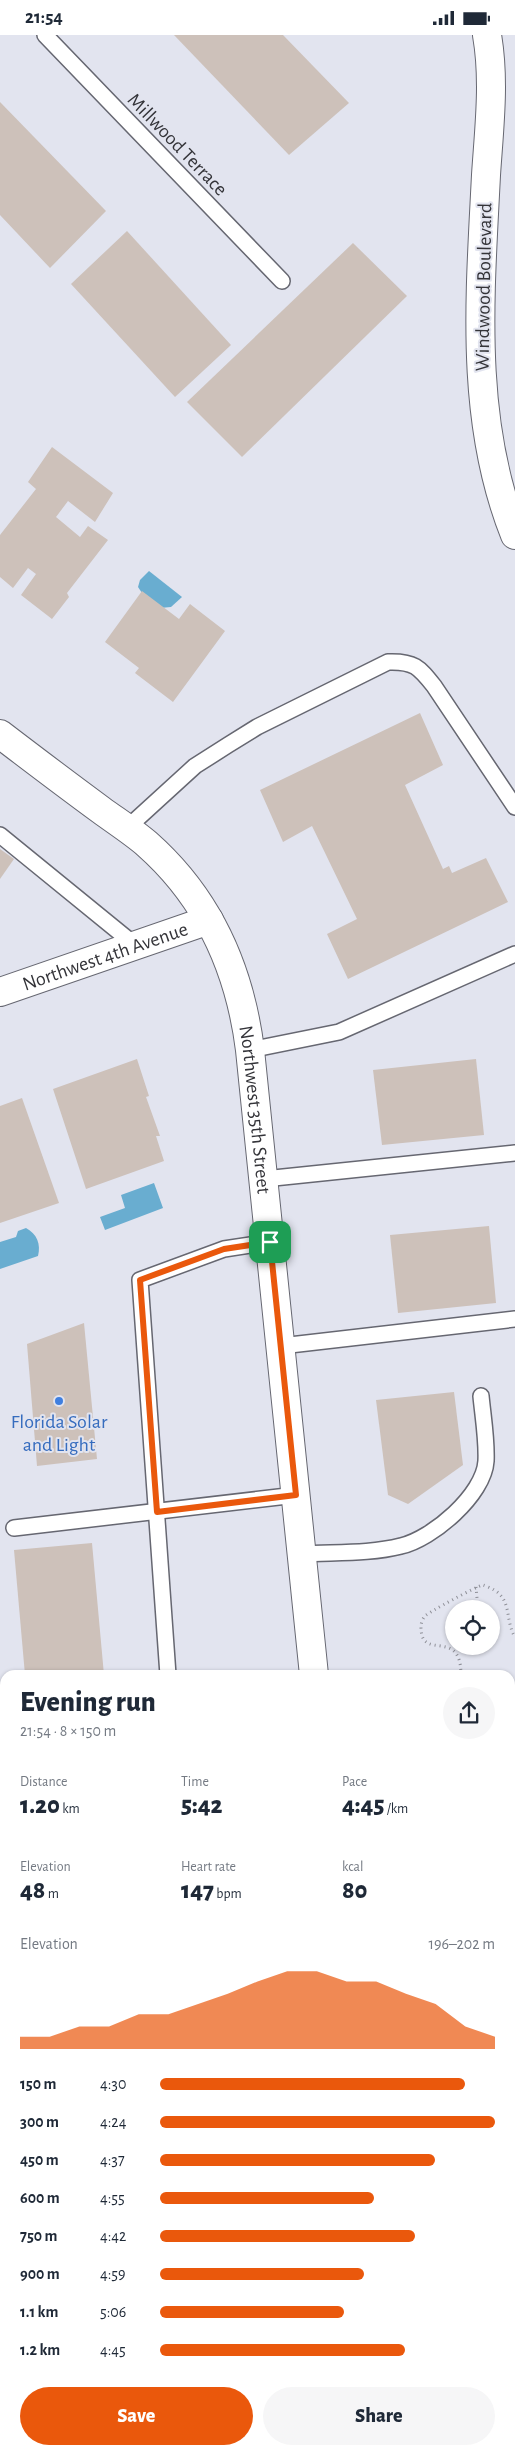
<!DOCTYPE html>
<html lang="en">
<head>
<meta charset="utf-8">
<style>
  body { margin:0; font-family:"Alegreya Sans",sans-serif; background:#f6f6f7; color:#1f2937; height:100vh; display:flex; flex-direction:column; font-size:19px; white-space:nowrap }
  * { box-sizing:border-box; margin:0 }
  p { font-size:16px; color:#747a83 }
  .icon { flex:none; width:28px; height:28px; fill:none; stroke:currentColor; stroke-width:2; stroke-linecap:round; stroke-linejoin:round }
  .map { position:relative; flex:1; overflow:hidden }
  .details { position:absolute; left:0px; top:1635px; width:515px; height:785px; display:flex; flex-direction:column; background:#fff; border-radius:15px 15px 0 0; box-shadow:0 1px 4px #0004 }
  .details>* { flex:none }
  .buttons { position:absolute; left:445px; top:1565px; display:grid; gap:10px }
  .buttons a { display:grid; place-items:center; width:55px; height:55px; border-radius:50%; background:#fff; box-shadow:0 1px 4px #0004; font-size:25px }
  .pin { position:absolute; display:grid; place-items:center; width:42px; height:42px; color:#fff; margin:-21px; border-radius:10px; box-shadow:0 2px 8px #0006 }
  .round { display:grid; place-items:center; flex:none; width:52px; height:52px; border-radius:26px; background:#f6f6f7 }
  .head { display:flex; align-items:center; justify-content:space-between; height:85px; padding:0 20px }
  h1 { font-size:28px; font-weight:800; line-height:38px }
  .metrics { display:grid; grid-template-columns:repeat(3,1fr); gap:8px; height:85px; padding:5px 20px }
  .metrics div { display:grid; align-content:center }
  .metrics b { font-size:25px; font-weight:800 }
  .metrics small { font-size:14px; font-weight:400 }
  .metrics p { font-size:14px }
  .chart { height:140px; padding:10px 20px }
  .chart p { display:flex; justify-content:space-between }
  .chart svg { width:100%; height:90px; margin-top:5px; fill:#ea580c; opacity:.7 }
  .action { display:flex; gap:10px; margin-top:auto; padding:10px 20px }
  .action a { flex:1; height:58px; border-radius:30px; background:#ea580c; color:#fff; font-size:20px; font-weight:800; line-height:58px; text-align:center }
  .action a+a { background:#f6f6f7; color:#1f2937 }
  ul { padding:0 20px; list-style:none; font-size:16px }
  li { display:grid; grid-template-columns:80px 60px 1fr; align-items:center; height:38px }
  li i { height:12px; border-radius:6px; background:#ea580c }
  .status { display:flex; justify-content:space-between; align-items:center; height:35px; padding:0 25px; background:#fff; direction:ltr }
  .status svg { height:14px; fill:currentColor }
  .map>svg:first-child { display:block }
</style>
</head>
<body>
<div class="status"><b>21:54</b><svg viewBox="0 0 49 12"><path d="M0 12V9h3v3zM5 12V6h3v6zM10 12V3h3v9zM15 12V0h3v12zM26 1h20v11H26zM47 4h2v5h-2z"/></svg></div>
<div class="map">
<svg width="515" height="2420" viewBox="0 0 515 2420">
  <rect width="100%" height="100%" fill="#e2e4ef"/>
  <path fill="#afd7be" d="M515 1681V1774L510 1771V1683Z"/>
  <g fill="#69add0">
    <path d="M149 536 182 562 171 572 160 573 144 561 138 552 140 545Z"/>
    <path d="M154 1148 163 1173 105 1195 100 1182 125 1173 121 1160Z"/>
    <path d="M26 1193C37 1199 41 1209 38 1221L0 1234V1207L16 1202 18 1196Z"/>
  </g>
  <g fill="#cdc1ba">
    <path d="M174 0H283L349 68 289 120Z"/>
    <path d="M0 67 106 176 50 233 0 180Z"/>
    <path d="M127 196 231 310 175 362 71 249Z"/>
    <path d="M353 208 407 261 242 422 187 367Z"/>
    <path d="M52 412 113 458 95 487 68 466 56 482 80 502 88 491 108 505 67 558 69 562 52 584 21 560 36 539 28 533 13 553 0 542V500L36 454 28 447Z"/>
    <path d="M142 556 179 584 190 569 225 596 173 667 135 638 139 633 105 607Z"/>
    <path d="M420 678 443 730 405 750 443 834 449 831 452 838 486 823 508 867 348 944 327 899 357 884 312 791 283 807 260 755Z"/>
    <path d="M0 814 14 824 0 844Z"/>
    <path d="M137 1024 149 1061 146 1062 160 1101H156L164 1126 86 1154 53 1054Z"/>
    <path d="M476 1024 484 1100 382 1110 373 1035Z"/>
    <path d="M22 1063 59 1168 0 1188V1071Z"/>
    <path d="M489 1191 496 1268 398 1278 390 1200Z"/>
    <path d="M84 1288 97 1424 37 1431 27 1309Z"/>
    <path d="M454 1357 463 1430 408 1469 388 1460 376 1365Z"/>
    <path d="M92 1508 104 1640H25L14 1515Z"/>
    <path d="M0 1840 5 1841V1881L0 1880Z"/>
    <path d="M75 2415H136L137 2420H76Z"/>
    <rect x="168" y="2415" width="62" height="5"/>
    <path d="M302 2415H363L364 2420H302Z"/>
  </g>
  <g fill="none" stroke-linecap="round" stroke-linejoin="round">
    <g stroke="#666771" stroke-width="18">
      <g id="lane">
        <path d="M45 0 282 246"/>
        <path d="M126 794 195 731 228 710 257 692 388 627C414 626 419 632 434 651L515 772"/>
        <path d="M0 800 135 910"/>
        <path d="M250 1015 339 997 515 919"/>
        <path d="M264 1144 515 1118"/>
        <path d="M281 1311 515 1284"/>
        <path d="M14 1493 296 1460"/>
        <path d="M302 1519C334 1517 370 1519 401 1511 432 1504 484 1460 486 1426 487 1405 483 1382 481 1361"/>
        <path d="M168 1640 140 1245 224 1214 270 1207"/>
        <path d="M510 1898 515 1895"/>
        <path d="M510 1960 515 1970"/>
      </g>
    </g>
    <g stroke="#666771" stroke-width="30">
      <g id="street">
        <path d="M487 0C495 46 489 94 486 140 480 261 469 385 515 500"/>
        <path id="s1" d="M0 957 209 885"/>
        <path d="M0 2021 5 2022"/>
        <path d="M36 2415 37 2420"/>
        <path d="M266 2415V2420"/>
      </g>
    </g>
    <g stroke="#666771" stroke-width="30">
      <g id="secondary">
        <path id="s2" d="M0 699C34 725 67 750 101 775 116 786 133 797 147 809 208 863 240 935 250 1015L314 1640"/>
        <path d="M510 2212 515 2218"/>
      </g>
    </g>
    <g stroke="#8e8f97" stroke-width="3" stroke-dasharray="1 4" stroke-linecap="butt">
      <path d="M476 1552 478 1574"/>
      <path d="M461 1640C461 1591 420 1628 421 1591 421 1588 423 1583 425 1581 427 1578 479 1550 483 1550 486 1551 491 1553 494 1555 512 1565 505 1586 515 1602"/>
      <path d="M470 1640 486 1637"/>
      <path d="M510 1822 515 1825"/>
    </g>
    <use href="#lane" stroke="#fff" stroke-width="15"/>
    <use href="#street" stroke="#fff" stroke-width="28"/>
    <use href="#secondary" stroke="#fff" stroke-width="28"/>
  </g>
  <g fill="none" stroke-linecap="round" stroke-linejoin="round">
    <g stroke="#fff" stroke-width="10">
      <path id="route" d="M270 1207 296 1460 157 1477 140 1245 224 1214Z"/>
    </g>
    <use href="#route" stroke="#ea580c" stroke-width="6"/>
  </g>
  <circle fill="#3f7fe0" stroke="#e2e4ef" stroke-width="2" cx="59" cy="1366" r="5"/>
  <g text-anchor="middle" stroke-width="4" stroke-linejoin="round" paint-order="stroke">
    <g font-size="20" fill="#343439" stroke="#e2e4ef">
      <text transform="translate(178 109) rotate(46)" y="7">Millwood Terrace</text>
      <text transform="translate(483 252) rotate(-89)" y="7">Windwood Boulevard</text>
      <text dy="7" stroke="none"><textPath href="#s1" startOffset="111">Northwest 4th Avenue</textPath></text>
      <text dy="7" stroke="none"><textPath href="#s2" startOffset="479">Northwest 35th Street</textPath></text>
    </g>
    <g font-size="20" fill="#366cbe" stroke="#e2e4ef">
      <text x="59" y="1393">Florida Solar<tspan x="59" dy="23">and Light</tspan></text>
    </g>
  </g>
</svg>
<div class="buttons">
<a><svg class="icon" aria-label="locate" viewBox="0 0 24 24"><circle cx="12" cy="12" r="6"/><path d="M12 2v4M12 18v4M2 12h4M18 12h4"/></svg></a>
</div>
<div class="pin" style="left:270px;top:1207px;background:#1e9e55"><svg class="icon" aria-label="arrive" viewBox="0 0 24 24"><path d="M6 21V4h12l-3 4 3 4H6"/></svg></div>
<section class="details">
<div class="head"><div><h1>Evening run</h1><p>21:54 · 8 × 150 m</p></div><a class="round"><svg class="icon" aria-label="share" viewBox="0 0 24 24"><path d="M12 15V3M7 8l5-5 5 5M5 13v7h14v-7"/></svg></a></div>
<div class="metrics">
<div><p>Distance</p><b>1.20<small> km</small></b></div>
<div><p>Time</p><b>5:42</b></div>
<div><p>Pace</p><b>4:45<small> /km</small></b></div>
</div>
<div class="metrics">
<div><p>Elevation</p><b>48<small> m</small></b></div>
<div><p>Heart rate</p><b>147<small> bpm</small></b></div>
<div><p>kcal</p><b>80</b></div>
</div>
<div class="chart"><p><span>Elevation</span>196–202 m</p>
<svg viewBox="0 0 160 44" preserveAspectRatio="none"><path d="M0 44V38L10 38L20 33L30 33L40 27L50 27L60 22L70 17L80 11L90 6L100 6L110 11L120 11L130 17L140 22L150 33L160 38V44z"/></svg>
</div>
<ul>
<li><b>150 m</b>4:30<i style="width:91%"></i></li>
<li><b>300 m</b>4:24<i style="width:100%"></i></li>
<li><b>450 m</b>4:37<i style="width:82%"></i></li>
<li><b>600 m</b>4:55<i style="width:64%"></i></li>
<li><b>750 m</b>4:42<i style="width:76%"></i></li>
<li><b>900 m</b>4:59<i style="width:61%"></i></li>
<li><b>1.1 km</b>5:06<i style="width:55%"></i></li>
<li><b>1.2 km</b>4:45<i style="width:73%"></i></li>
</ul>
<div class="action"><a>Save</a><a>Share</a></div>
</section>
</div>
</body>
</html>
